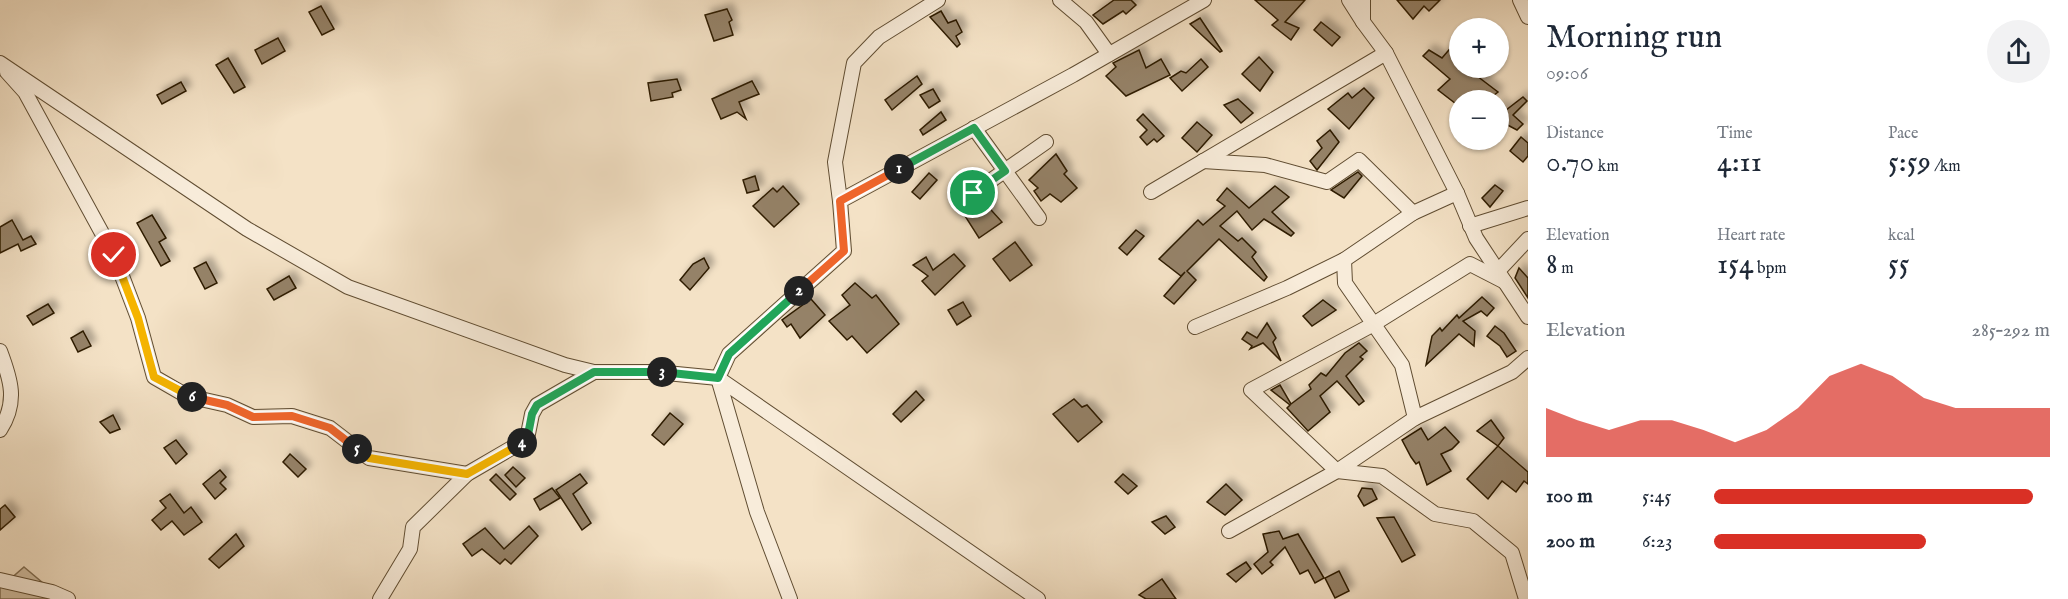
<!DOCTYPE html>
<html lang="en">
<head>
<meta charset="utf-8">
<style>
  body { margin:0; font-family:"IM FELL English",serif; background:#f2f2f3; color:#1f2937; height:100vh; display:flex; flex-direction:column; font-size:22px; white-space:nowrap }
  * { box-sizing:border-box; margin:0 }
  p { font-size:20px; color:#747a83 }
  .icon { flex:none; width:33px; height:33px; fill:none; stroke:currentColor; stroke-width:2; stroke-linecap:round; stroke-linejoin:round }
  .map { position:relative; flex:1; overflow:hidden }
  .drawer { display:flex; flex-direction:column; background:#fff; width:540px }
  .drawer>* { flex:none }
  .fabs { position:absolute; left:1449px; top:18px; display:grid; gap:12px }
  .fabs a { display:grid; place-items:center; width:60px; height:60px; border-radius:50%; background:#fff; box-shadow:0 2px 4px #0004; font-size:30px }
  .pin { position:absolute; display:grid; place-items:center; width:51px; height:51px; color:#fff; margin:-26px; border:3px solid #fff; border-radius:50%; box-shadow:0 2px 6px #0007 }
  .km { position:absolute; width:30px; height:30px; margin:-15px; border-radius:50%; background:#222; color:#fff; font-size:16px; line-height:30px; text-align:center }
  .round { display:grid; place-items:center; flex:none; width:63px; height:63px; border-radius:32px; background:#f2f2f3 }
  .head { display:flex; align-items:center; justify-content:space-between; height:102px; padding:0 18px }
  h1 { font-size:33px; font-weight:600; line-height:45px }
  .stats { display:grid; grid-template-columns:repeat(3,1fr); gap:9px; height:102px; padding:6px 18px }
  .stats div { display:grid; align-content:center }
  .stats b { font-size:30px; font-weight:600 }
  .stats small { font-size:16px; font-weight:400 }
  .stats p { font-size:16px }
  .chart { height:168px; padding:12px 18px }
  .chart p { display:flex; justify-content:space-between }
  .chart svg { width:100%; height:108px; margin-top:6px; fill:#d93025; opacity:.7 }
  ul { padding:0 18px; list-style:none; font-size:20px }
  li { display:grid; grid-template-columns:96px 72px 1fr; align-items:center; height:45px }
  li i { height:15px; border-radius:8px; background:#d93025 }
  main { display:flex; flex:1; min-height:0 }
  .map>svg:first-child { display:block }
</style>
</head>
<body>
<main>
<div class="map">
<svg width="1528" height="599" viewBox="0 0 1528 599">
  <defs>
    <filter id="shadow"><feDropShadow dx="5.5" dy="-5.5" stdDeviation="3" flood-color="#0004"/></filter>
  </defs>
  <rect width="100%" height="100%" fill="#f4e2c6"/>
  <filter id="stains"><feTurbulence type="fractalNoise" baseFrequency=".00333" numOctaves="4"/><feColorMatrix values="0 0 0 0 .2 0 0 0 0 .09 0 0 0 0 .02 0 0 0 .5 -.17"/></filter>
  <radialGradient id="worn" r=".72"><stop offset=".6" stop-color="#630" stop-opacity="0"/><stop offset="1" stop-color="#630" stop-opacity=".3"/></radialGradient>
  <path fill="#d2c0a4" stroke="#806e52" stroke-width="1.5" d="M24 567 62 599H0V588Z"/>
  <g fill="#958267" stroke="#2e1b00" stroke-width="1.5" filter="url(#shadow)">
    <path d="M1114 0H1131L1136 5 1126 14 1123 11 1103 24 1093 15Z"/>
    <path d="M1255 0H1305L1285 22 1299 28 1291 40 1272 25 1278 20Z"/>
    <path d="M1397 0H1440L1429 11 1424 6 1413 19Z"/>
    <path d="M321 6 334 29 322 35 309 12Z"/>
    <path d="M727 9 732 20 729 22 733 35 714 41 705 15Z"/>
    <path d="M941 11 948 23 956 20 962 32 956 36 960 44 957 47 930 17Z"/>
    <path d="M1200 18 1222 51 1220 52 1190 24Z"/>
    <path d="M1321 22 1340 37 1332 46 1314 30Z"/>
    <path d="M1460 37V68H1485L1477 76 1498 92 1493 96 1497 100H1460V107L1438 90 1450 79 1423 56 1429 50 1442 58Z"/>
    <path d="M278 38 285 51 262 64 255 50Z"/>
    <path d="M1139 50 1146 68 1161 59 1170 75 1126 96 1106 76 1116 67 1113 63Z"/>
    <path d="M1259 57 1273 72 1260 91 1242 74Z"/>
    <path d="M228 58 245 87 234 93 216 65Z"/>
    <path d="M1201 59 1208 67 1182 91 1170 78 1181 71 1186 73Z"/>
    <path d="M917 76 922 84 892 110 885 100Z"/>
    <path d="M677 79 681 90 672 93 673 97 651 101 648 83Z"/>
    <path d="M752 81 759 94 739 102 746 119 737 112 721 119 712 99Z"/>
    <path d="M181 82 186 91 162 104 157 95Z"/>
    <path d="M1364 88 1374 98 1349 129 1328 109 1348 93 1352 98Z"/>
    <path d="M933 89 940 101 929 108 920 95Z"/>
    <path d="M1523 97 1527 101 1513 115 1523 124 1517 130 1498 120V102L1506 110Z"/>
    <path d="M1238 99 1253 113 1241 123 1224 105Z"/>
    <path d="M941 112 946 120 923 135 920 130Z"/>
    <path d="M1143 114 1164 136 1157 142 1154 139 1147 145 1140 137 1147 130 1137 120Z"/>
    <path d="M1197 122 1212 135 1197 152 1182 138Z"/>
    <path d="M1330 130 1339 142 1317 170 1310 161 1322 148 1317 141Z"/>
    <path d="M1521 137 1528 143V156L1523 162 1510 151Z"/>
    <path d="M1056 154 1067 171 1064 174 1077 188 1061 202 1050 194 1041 201 1034 191 1038 188 1029 180Z"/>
    <path d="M1358 172 1362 176 1344 198 1331 190Z"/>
    <path d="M929 173 937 180 920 199 912 192Z"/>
    <path d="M755 176 759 190 747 193 743 180Z"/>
    <path d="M1495 185 1503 191 1490 207 1482 198Z"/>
    <path d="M783 186 799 204 774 227 753 206 773 188 777 192Z"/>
    <path d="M1275 186 1289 197 1272 212 1294 233 1291 236 1264 219 1252 230 1237 211 1220 226 1238 241 1242 238 1256 252 1252 257 1267 277 1264 281 1219 239 1187 271 1196 280 1174 304 1164 296 1185 272 1181 276 1159 259 1198 220 1203 225 1225 206 1217 200 1227 188 1249 208Z"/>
    <path d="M983 201 1002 222 979 238 965 216Z"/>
    <path d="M152 215 166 238 159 242 170 261 161 266 137 223Z"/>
    <path d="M12 220 23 240 31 236 36 244 21 251 18 244 0 253V227Z"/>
    <path d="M1136 230 1144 236 1127 255 1119 248Z"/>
    <path d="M1015 242 1032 265 1010 281 993 259Z"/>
    <path d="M954 254 965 266 935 295 922 281 928 276 913 265 926 257 933 270Z"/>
    <path d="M704 258 709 268 690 290 680 280 693 264Z"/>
    <path d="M206 262 217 283 205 289 194 268Z"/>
    <path d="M1519 268 1528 278V298L1515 278Z"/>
    <path d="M289 276 296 288 274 300 267 289Z"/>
    <path d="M855 283 872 298 876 295 899 324 867 353 852 336 847 340 829 321 850 305 842 295Z"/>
    <path d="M1482 297 1494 308 1487 316 1481 311 1463 321 1475 331 1474 346 1459 334 1426 365 1432 336 1440 328 1442 331 1457 315 1459 318Z"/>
    <path d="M811 299 825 315 800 338 791 324 787 327 782 320Z"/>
    <path d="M1323 300 1336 310 1312 326 1303 316Z"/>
    <path d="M963 302 971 316 957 325 948 310Z"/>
    <path d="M48 304 54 313 33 325 27 316Z"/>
    <path d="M1267 323 1276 338 1273 342 1281 361 1263 343 1250 349 1252 346 1242 339 1247 332 1257 338Z"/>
    <path d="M1495 326 1504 333 1516 351 1507 357 1500 346 1487 336Z"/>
    <path d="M83 331 91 346 78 352 71 338Z"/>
    <path d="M1359 343 1367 351 1360 357 1363 359 1346 376 1364 401 1359 405 1337 381 1320 396 1330 412 1308 431 1287 408 1290 405 1271 390 1280 385 1291 404 1311 389 1309 385 1321 373 1326 376 1345 353Z"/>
    <path d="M916 391 924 400 901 422 893 414Z"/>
    <path d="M1074 399 1082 407 1087 405 1102 422 1078 442 1053 414Z"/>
    <path d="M670 413 683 424 664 445 652 435Z"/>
    <path d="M113 415 120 429 110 433 100 422Z"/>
    <path d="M1491 420 1504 438 1498 446 1477 431Z"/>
    <path d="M1445 427 1459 442 1452 449 1441 454 1451 471 1427 485 1419 462 1416 464 1411 457 1402 440 1421 428 1428 440Z"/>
    <path d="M176 440 187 454 176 464 164 448Z"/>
    <path d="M1498 446 1528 472V484L1524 481 1516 492 1502 481 1488 499 1467 479Z"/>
    <path d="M290 454 306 469 298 477 283 462Z"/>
    <path d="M513 467 525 478 516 487 505 475Z"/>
    <path d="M220 470 226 477 220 483 226 489 215 499 203 484Z"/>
    <path d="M496 474 516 494 510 500 490 480Z"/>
    <path d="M580 474 587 483 573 494 591 523 582 530 556 490Z"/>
    <path d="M1123 474 1137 486 1128 494 1115 482Z"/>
    <path d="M1226 484 1242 500 1225 515 1207 502Z"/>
    <path d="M552 488 560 498 540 510 534 499Z"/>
    <path d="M1362 488 1372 489 1377 499 1364 506 1358 496Z"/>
    <path d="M170 494 184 513 191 507 202 522 184 535 172 521 161 530 152 520 166 508 160 501Z"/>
    <path d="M5 505 15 517 0 530V509Z"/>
    <path d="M1166 516 1175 527 1165 534 1152 522Z"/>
    <path d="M1394 517 1415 555 1402 562 1377 518Z"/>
    <path d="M529 526 538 536 511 564 505 559 500 564 482 549 472 556 463 544 485 528 504 549Z"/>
    <path d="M1279 531 1283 539 1298 534 1324 578 1315 583 1308 570 1300 574 1285 547 1270 562 1273 565 1262 574 1254 564 1268 552 1263 534Z"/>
    <path d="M236 534 244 546 219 568 209 559Z"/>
    <path d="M1246 562 1251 569 1236 582 1227 574Z"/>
    <path d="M1339 571 1349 591 1335 598 1325 578Z"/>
    <path d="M1162 579 1176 599H1146L1139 595Z"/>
  </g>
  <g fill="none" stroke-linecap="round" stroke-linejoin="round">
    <g stroke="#604d32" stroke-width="16">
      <g id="minor">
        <path d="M1060 0 1086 22 1109 54"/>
        <path d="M1349 0 1363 22"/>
        <path d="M1363 0V22L1386 53 1457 193 1476 238 1528 317"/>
        <path d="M1520 0 1528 17"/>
        <path d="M0 63 247 229 348 287 565 365 594 372H656L718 378 1038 599"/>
        <path d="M7 72 25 92 114 255 138 318 154 377 187 396 227 405 253 417 292 416 330 428 369 458 467 474"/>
        <path d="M974 128 1039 218"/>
        <path d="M1203 161 1265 165 1327 182 1359 160 1413 213"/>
        <path d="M1151 192 1386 53"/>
        <path d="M973 193 1046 142"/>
        <path d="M840 201 835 162 854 63 879 37 938 0"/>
        <path d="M1470 226 1528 208"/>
        <path d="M1344 260 1345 283 1402 365 1415 418"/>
        <path d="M1498 271 1528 239"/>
        <path d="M1505 282 1470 264 1372 325 1251 390 1337 471 1382 476 1435 514 1473 521 1512 553 1526 599"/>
        <path d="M1195 327 1287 288 1344 260 1413 213 1457 193"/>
        <path d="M0 351C11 380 18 402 0 430"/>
        <path d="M1229 531 1337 471 1415 418 1512 372 1528 358"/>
        <path d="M0 580 52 592 68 599"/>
        <path d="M380 599 410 549 413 527 467 474 527 439 532 414 537 405 594 372"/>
        <path d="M790 599 757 512 718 378 729 354 844 251 840 201 1073 75 1204 0"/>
      </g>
    </g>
    <use href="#minor" stroke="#f8ecda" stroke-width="14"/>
  </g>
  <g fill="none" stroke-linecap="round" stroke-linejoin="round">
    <g stroke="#fff" stroke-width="12">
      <path id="split-1" d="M899 169 974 128 1005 171 973 193"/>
    </g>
    <g stroke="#fff" stroke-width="12">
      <path id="split-2" d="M799 291 844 251 840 201 899 169"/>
    </g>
    <g stroke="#fff" stroke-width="12">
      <path id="split-3" d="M662 372 718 378 729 354 799 291"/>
    </g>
    <g stroke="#fff" stroke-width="12">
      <path id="split-4" d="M522 443 527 440 532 414 537 405 594 372H662"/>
    </g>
    <g stroke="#fff" stroke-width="12">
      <path id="split-5" d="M357 449 369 458 467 474 522 443"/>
    </g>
    <g stroke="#fff" stroke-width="12">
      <path id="split-6" d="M192 397 227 405 253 417 292 416 330 428 357 449"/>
    </g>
    <g stroke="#fff" stroke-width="12">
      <path id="split-7" d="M114 255 138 318 154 377 192 397"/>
    </g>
    <use href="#split-1" stroke="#22a559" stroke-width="8"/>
    <use href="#split-2" stroke="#f0652b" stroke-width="8"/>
    <use href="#split-3" stroke="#22a559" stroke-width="8"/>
    <use href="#split-4" stroke="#22a559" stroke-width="8"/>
    <use href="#split-5" stroke="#f5b400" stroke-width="8"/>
    <use href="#split-6" stroke="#f0652b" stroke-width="8"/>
    <use href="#split-7" stroke="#f5b400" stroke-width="8"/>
  </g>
  <rect width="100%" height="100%" filter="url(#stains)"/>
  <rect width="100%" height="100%" fill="url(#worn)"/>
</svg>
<div class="fabs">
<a>+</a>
<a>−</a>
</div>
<div class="pin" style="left:973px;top:193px;background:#1e9e55"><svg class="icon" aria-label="arrive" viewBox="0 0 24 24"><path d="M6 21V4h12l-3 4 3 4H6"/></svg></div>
<div class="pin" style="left:114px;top:255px;background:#d93025"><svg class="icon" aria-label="check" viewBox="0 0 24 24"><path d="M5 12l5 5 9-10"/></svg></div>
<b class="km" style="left:899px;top:169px">1</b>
<b class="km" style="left:799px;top:291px">2</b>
<b class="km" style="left:662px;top:372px">3</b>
<b class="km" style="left:522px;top:443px">4</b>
<b class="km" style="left:357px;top:449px">5</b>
<b class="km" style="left:192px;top:397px">6</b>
</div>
<section class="drawer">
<div class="head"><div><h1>Morning run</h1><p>09:06</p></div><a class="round"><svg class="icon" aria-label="share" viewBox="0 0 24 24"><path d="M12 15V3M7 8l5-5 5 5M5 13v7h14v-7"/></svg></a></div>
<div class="stats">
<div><p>Distance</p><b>0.70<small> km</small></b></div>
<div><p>Time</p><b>4:11</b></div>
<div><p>Pace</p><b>5:59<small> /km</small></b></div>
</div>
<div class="stats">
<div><p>Elevation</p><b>8<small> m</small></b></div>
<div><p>Heart rate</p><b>154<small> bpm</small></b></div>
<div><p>kcal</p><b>55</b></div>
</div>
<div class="chart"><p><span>Elevation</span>285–292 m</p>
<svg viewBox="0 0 160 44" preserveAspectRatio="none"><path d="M0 44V24L10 29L20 33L30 29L40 29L50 33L60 38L70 33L80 24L90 11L100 6L110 11L120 20L130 24L140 24L150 24L160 24V44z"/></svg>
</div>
<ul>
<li><b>100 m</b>5:45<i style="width:95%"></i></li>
<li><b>200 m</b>6:23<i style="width:63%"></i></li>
</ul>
</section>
</main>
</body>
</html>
